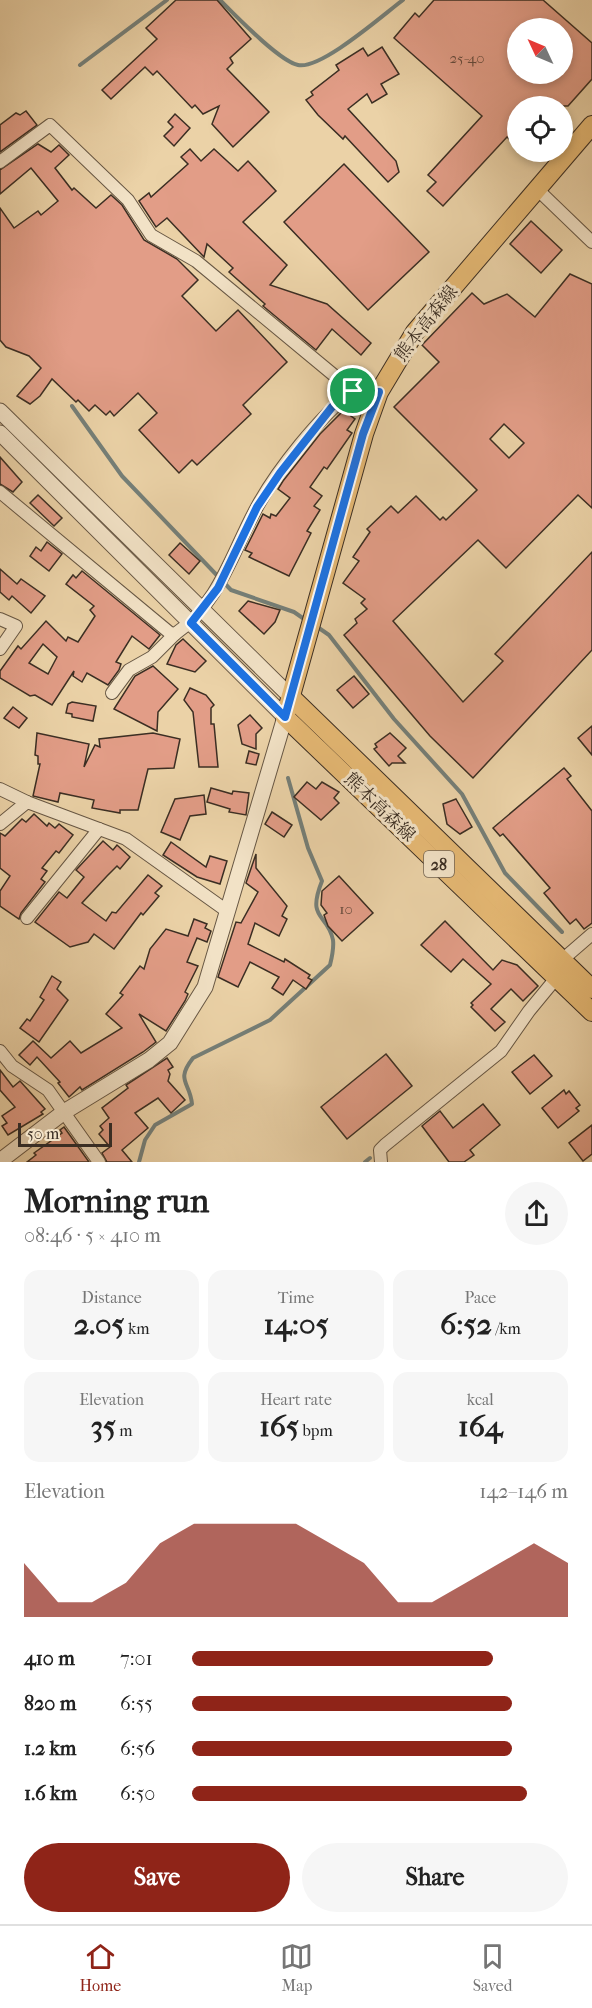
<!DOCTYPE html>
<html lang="en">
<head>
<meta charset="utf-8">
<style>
  body { margin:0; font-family:"IM FELL French Canon","Noto Serif JP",serif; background:#f6f6f6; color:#222; height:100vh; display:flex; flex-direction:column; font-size:22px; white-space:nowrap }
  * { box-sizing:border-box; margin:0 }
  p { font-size:20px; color:#767676 }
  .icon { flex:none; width:33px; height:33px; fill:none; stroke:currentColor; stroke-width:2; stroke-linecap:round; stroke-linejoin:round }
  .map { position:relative; height:1162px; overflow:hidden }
  .details { display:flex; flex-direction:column; background:#fff; flex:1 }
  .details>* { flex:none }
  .needle { width:39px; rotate:314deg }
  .fabs { position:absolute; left:507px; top:18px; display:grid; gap:12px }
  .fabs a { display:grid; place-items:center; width:66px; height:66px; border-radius:50%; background:#fff; box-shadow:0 3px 9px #0003; font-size:30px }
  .scale { position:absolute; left:18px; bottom:15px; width:94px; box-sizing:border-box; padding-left:6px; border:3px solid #3b2e23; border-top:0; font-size:16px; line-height:21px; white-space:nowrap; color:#3b2e23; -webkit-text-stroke:4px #f2e2c6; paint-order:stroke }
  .pin { position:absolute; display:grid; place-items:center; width:51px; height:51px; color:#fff; margin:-26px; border:3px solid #fff; border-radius:50%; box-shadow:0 2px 6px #0007 }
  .round { display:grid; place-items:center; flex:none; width:63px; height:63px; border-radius:32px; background:#f6f6f6 }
  .summary { display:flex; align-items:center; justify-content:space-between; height:102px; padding:0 24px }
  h1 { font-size:33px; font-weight:700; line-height:45px }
  .figures { display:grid; grid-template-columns:repeat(3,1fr); gap:9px; height:102px; padding:6px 24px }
  .figures div { display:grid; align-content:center; border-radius:15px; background:#f6f6f6; text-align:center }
  .figures b { font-size:30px; font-weight:700 }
  .figures small { font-size:16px; font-weight:400 }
  .figures p { font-size:16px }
  .chart { height:168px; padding:12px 24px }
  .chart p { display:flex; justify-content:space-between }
  .chart svg { width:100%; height:108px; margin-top:6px; fill:#8f2418; opacity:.7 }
  .primary-button { display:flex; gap:12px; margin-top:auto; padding:12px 24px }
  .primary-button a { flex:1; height:69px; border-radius:36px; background:#8f2418; color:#fff; font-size:24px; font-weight:700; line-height:69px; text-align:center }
  .primary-button a+a { background:#f6f6f6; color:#222 }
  ul { padding:0 24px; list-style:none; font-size:20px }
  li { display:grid; grid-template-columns:96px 72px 1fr; align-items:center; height:45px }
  li i { height:15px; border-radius:8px; background:#8f2418 }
  .tab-bar { display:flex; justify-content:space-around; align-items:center; height:84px; border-top:2px solid #e0e0e0; background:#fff; font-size:16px; color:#767676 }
  .tab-bar a { display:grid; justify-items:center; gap:3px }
  .tab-bar .selected { color:#8f2418 }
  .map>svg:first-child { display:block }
</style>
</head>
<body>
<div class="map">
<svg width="592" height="1162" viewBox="0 0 592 1162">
  <rect width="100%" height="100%" fill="#ebd2a7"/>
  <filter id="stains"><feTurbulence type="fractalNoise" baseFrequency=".00333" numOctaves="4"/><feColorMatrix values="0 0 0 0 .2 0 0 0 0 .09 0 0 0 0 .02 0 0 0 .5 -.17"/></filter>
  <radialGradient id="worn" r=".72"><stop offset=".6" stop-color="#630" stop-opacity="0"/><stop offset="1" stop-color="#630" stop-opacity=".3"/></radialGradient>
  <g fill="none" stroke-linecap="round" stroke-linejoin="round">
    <g stroke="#757f78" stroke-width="4">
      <path d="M220 0C235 15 279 61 298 65 321 70 384 14 403 0"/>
      <path d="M80 65 167 0"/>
      <path d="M72 406 122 476 231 590 294 612 307 621"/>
      <path d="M316 626 329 635 394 719 462 794 505 873 562 932"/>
      <path d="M139 1162 145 1140 155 1125 192 1104C190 1082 175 1081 193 1058L270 1020 330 965C332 957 334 948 333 940 328 913 306 921 322 881L308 848 288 778"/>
      <path d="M365 1162 370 1158"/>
    </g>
  </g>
  <g fill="#e29d87" stroke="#3b2e23" stroke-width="1.5" fill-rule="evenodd">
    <path d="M176 0H217L251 39 230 58 233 63 227 69 269 112 233 147 212 124 219 106 203 114 195 105 192 108 157 71 153 75 145 67 111 99 102 90 157 39 146 28Z"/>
    <path d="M434 0H543L592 43V79L568 106H518V147L507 137 443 206 427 191 436 182 428 175 482 116 394 38 415 13 419 17ZM518 28H562V74H518Z"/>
    <path d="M382 47 399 74 381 84 387 94 372 103 367 94 348 109 396 161 399 172 388 182 345 136 343 139 318 115 306 100 313 95 311 92 339 70 336 65 363 48 368 56Z"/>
    <path d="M26 111 37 125 0 152V125L16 113 20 115Z"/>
    <path d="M175 114 190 128 174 146 164 136 173 127 168 122Z"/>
    <path d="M38 144 51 152 59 145 69 155 55 168 72 190 74 188 96 208 111 195 122 205 144 240 177 259 198 280 182 296 216 331 238 310 287 362 243 405 251 414 197 465 192 460 179 473 139 430 157 413 138 393 114 416 110 411 106 415 95 405 89 411 78 400 76 402 52 379 40 396 30 404 17 396 41 368 29 356 6 347 0 340V208L14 228 38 211 41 215 58 201 31 168 0 194V170Z"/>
    <path d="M190 149 201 161 214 149 238 171 248 161 276 191 243 222 287 265 270 285 327 304 371 343 361 355 332 329 316 350 263 306 265 304 229 272 233 268 207 244 204 257 167 218 156 227 139 201 149 193 151 197 188 164 181 157Z"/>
    <path d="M344 164 429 252 368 310 284 222Z"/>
    <path d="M531 221 562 250 541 273 510 244Z"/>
    <path d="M570 274 592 284V508L578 495 506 568 478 540 393 621 463 702 503 661 495 654 592 552V650L473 778 430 736 344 635 357 623 355 619 367 609 361 603 365 599 343 583 359 561 353 557 370 532 367 529 391 506 398 513 416 496 440 520 443 517 446 520 477 490 394 407 439 362 422 345 472 293 484 304 507 294 535 317ZM504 424 524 443 509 458 490 439Z"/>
    <path d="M350 404 356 408 351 416 355 419 347 430 352 433 327 469 324 467 310 487 322 496 314 506 320 510 307 531 311 533 289 576 249 557 252 553 245 550 263 514 270 518 271 514 276 516 290 498 278 489 283 481 320 434Z"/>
    <path d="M0 457 22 482 13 492 0 484Z"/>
    <path d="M38 495 62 518 54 526 30 503Z"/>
    <path d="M47 542 62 554 49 571 30 556 36 547 41 551Z"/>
    <path d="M180 543 200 561 189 574 169 555Z"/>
    <path d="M0 569 17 584 21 579 45 596 31 613 12 596 9 600 0 592Z"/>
    <path d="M82 571 160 635 149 649 132 636 116 662 121 664 119 670 108 685 87 673 82 682 73 676 74 671 52 705 35 695 30 696 0 678V671L18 646 21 649 46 621 66 641 68 637 78 642 95 616 90 610 94 606 66 584 73 575 76 578ZM43 644 57 657 48 674 29 663Z"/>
    <path d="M248 601 280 610 275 622 264 634 239 611Z"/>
    <path d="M183 639 206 661 195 672 167 664 176 645Z"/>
    <path d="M153 666 178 689 158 712 157 731 114 709 135 676Z"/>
    <path d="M354 676 369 694 353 708 337 690Z"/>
    <path d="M190 688 206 695 214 705 211 708V724H214L218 767H199L193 712 184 700Z"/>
    <path d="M72 702 96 706 93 721 72 717V714L66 713 68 704Z"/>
    <path d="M13 707 27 718 19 728 4 718Z"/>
    <path d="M250 715 262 728 256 734V749L242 744 238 725Z"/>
    <path d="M592 726V755L578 738Z"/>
    <path d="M37 733 89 744 84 767 95 745 100 747 99 739 153 733 180 739 174 768 148 769 138 810H120V813L92 808 94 800 60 793 58 802 33 796 40 764H38V756L35 755Z"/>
    <path d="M390 733 406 748 398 756 405 763H392L389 766 374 749 377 747 375 744Z"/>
    <path d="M249 751 259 754 256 765 246 763Z"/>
    <path d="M564 768 571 776 567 779 592 811V923L584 929 576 919 570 924 544 893 550 888 503 834 500 836 493 828Z"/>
    <path d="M307 782 316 789 322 782 339 792 334 798 339 803 321 820 294 797Z"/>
    <path d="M211 788 232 794 233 791 249 793 246 815 229 812 230 809 207 802Z"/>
    <path d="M204 795 206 814 190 816 180 840 161 832 175 799Z"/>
    <path d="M456 799 472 827 460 834 447 824 443 804Z"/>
    <path d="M272 812 292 825 284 837 265 824Z"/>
    <path d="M34 814 47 826 49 823 55 828 59 824 73 835 59 853 56 851 42 868 47 871 41 879 45 882 21 913 19 919 0 906V891L10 876 0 868V833L5 836 22 819 26 822Z"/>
    <path d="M103 841 113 850 117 845 130 857 120 869 117 866 107 876 82 903 106 921 112 912 116 913 148 875 162 886 155 893 159 896 143 915 141 913 114 949 94 934 88 942 70 947 35 922 59 892 67 898 84 877 76 870Z"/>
    <path d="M171 842 206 867 210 856 227 861 220 884 197 877 163 855Z"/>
    <path d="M256 854V868L287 906 282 916 287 919 279 936 255 923 248 944 284 962 285 959 310 975 308 978 312 980 306 989 293 980 283 995 272 988 279 977 250 962 238 987 218 977 236 922 241 923 258 892 246 883Z"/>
    <path d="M339 876 373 913 342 941 328 926 324 915 327 913 321 905 322 891Z"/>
    <path d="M194 919 207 924 205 928 211 931 207 942 197 938 187 962 198 966 185 992 188 994 185 1001 166 1031 139 1014 156 1042 143 1052 82 1090 80 1087 69 1097 58 1083 60 1082 37 1057 30 1065 19 1055 33 1041 51 1058 70 1041 81 1053 122 1028 106 1014 123 995 120 993 140 966 144 969 150 949 166 929 188 936Z"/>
    <path d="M445 921 493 970 502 960 517 965 538 986 523 1001 511 989 491 1009 505 1022 495 1031 471 1007 473 1005 471 1003 491 984 463 959 451 972 421 945Z"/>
    <path d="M52 976 61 982 57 989 68 1000 39 1042 20 1028 27 1019 30 1021 44 1000 40 997Z"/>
    <path d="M386 1054 412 1086 347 1139 321 1107Z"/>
    <path d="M534 1055 552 1076 530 1094 512 1072Z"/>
    <path d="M167 1058 173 1067 168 1070 170 1074 168 1081 185 1100 171 1113 158 1098 135 1113 148 1128 122 1150 132 1162H107L102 1153 110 1147 99 1134 103 1130 100 1126 109 1118 102 1108 128 1088 126 1085Z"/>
    <path d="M0 1070 13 1087 20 1081 45 1109 41 1112 43 1114 8 1135 2 1126 7 1123 2 1116 15 1107 0 1090Z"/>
    <path d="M564 1090 566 1094 569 1091 580 1105 576 1108 579 1111 558 1128 542 1108Z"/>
    <path d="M483 1104 500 1125 470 1150 474 1155 464 1162H449L422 1126 440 1111 453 1128Z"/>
    <path d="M592 1125V1154L583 1161 569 1143Z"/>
    <path d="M64 1127 89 1162H27L36 1155 34 1153 62 1133 60 1130Z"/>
  </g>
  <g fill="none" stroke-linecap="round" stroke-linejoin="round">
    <g stroke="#675744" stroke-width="14">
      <g id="minor">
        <path d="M0 162 50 125 128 200 151 235 196 261 353 391 379 392"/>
        <path d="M537 189 592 242"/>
        <path d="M0 492 170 633 175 634C220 603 232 552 257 507 277 470 320 416 353 391"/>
        <path d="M0 619 16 626 0 649"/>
        <path d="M112 693 129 670 152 657 175 634"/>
        <path d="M0 789 27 802"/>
        <path d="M0 824 27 802 126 839 227 911"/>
        <path d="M27 918 99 829"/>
        <path d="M0 1051 12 1066 48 1090 99 1162"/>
        <path d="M381 1162 380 1150 385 1145 501 1051 529 1011 557 977 562 960 592 934"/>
      </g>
    </g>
    <g stroke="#675744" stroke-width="17">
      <g id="tertiary">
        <path d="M0 411 291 697"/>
        <path d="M0 433 285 717 205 987 170 1043 149 1060 64 1112 0 1161"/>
      </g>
    </g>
    <g stroke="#3b2e23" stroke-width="20">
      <g id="primary">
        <path d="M592 125 415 332 379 392 364 434 285 717 592 1012"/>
        <path d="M291 697 592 989"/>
      </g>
    </g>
    <use href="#minor" stroke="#f2e2c6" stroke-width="12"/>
    <use href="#tertiary" stroke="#f2e2c6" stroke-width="15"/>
    <use href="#primary" stroke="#e6b974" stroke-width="18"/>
  </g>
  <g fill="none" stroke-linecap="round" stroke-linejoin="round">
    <g stroke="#fff" stroke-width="12">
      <path id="route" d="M353 391 379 392 363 434 285 717 191 623 218 588 257 507 280 473 332 407Z"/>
    </g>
    <use href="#route" stroke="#1a73e8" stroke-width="8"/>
  </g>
  <g text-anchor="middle" stroke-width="6" stroke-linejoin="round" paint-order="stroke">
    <g font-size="15" fill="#654a3c">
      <text x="467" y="63">25-40</text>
      <text x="346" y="914">10</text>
    </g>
    <rect fill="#f2e2c6" stroke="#726454" stroke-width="1.5" x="424" y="851" width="30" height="26" rx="4.5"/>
    <g font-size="16" font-weight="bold" fill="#3b2e23">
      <text x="439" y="870">28</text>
    </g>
    <g font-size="18" fill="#3b2e23" stroke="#f2e2c6">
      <text transform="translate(426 323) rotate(-52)" y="6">熊本高森線</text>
      <text transform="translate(380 807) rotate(44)" y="6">熊本高森線</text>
    </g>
  </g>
  <rect width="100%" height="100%" filter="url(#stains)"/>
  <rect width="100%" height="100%" fill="url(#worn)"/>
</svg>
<div class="fabs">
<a><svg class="needle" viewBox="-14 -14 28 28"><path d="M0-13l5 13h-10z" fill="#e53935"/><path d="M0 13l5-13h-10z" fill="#767676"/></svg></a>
<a><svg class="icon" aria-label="locate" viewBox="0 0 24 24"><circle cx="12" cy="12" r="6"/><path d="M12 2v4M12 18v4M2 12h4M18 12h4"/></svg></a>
</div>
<div class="scale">50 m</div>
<div class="pin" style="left:353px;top:391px;background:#1e9e55"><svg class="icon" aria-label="arrive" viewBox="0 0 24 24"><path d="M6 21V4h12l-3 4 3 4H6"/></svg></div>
</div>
<section class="details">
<div class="summary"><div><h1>Morning run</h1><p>08:46 · 5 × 410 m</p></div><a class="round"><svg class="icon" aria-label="share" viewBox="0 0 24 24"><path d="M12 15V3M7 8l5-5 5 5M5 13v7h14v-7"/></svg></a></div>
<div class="figures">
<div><p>Distance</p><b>2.05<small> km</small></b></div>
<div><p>Time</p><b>14:05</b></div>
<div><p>Pace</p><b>6:52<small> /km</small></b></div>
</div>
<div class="figures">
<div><p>Elevation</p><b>35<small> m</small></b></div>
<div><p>Heart rate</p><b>165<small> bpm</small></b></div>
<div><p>kcal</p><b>164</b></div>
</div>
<div class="chart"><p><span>Elevation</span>142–146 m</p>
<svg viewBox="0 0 160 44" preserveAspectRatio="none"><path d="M0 44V22L10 38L20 38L30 30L40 14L50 6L60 6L70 6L80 6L90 14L100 22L110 38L120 38L130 30L140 22L150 14L160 22V44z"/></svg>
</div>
<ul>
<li><b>410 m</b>7:01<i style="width:80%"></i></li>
<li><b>820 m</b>6:55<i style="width:85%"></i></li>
<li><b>1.2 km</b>6:56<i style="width:85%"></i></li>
<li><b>1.6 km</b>6:50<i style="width:89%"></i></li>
</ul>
<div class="primary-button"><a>Save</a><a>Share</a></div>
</section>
<nav class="tab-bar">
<a class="selected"><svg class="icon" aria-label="home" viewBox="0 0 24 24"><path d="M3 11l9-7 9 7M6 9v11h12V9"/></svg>Home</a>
<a><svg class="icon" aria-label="map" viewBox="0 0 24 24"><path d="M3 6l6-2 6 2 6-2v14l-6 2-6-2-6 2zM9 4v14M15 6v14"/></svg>Map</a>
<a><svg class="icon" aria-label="saved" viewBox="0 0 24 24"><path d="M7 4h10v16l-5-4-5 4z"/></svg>Saved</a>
</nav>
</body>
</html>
